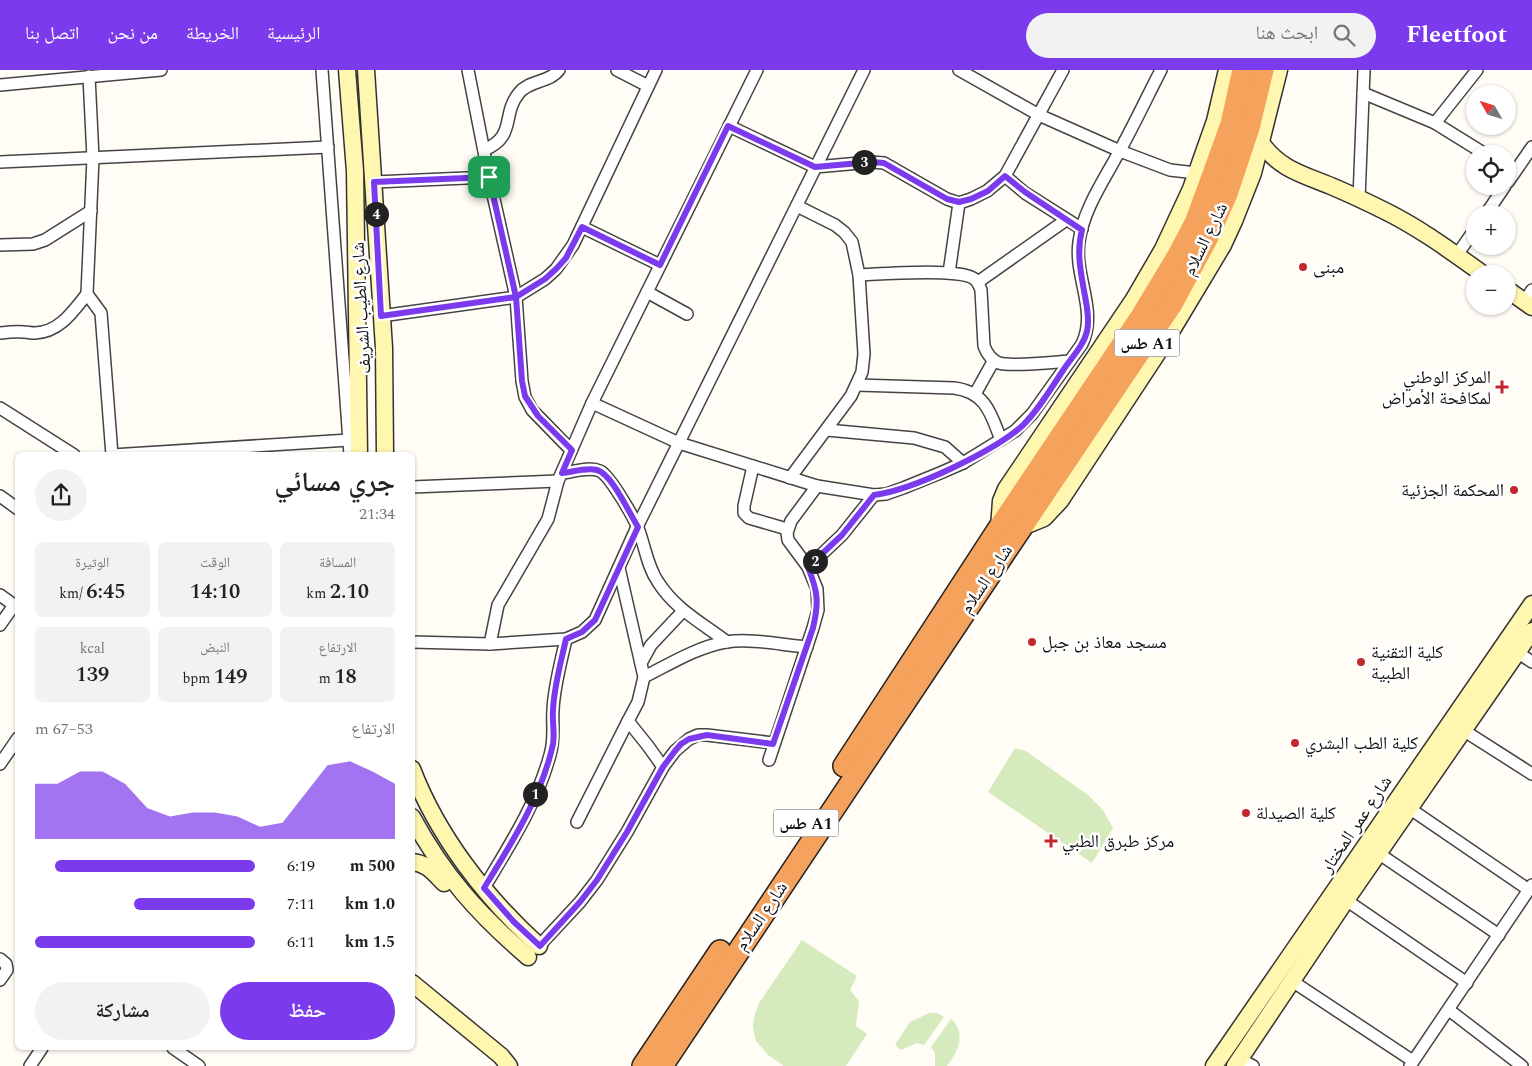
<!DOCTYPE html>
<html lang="ar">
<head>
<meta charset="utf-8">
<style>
  body { margin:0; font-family:Spectral,"Noto Naskh Arabic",serif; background:#f2f2f2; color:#222; direction:rtl; height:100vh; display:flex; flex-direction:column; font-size:19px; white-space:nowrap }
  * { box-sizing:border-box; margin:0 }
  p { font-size:16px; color:#767676 }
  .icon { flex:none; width:28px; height:28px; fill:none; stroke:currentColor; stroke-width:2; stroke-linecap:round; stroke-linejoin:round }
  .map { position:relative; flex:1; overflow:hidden; direction:ltr }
  .side { position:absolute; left:15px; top:382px; width:400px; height:598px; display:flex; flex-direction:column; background:#fff; border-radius:8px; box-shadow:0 1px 4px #0004; direction:rtl }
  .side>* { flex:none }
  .needle { width:32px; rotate:309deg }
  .buttons { position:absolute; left:1466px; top:15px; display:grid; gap:10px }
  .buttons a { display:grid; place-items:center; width:50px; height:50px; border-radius:50%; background:#fff; box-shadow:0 1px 4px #0004; font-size:25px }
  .pin { position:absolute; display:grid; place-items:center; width:42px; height:42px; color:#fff; margin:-21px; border-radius:10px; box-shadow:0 2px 8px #0006 }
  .km { position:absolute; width:25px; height:25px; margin:-12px; border-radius:50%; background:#222; color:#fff; font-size:14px; line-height:25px; text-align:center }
  .round { display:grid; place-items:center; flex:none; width:52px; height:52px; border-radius:26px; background:#f2f2f2 }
  .overview { display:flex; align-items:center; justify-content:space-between; height:85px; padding:0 20px }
  h1 { font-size:28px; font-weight:600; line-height:38px }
  .metrics { display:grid; grid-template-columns:repeat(3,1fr); gap:8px; height:85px; padding:5px 20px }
  .metrics div { display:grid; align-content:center; border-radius:8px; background:#f2f2f2; text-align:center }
  .metrics b { font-size:21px; font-weight:600 }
  .metrics small { font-size:14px; font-weight:400 }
  .metrics p { font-size:14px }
  .chart { height:140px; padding:10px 20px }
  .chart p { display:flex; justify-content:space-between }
  .chart svg { width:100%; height:90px; margin-top:5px; fill:#7c3aed; opacity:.7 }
  .cta { display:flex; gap:10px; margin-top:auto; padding:10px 20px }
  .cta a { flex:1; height:58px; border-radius:30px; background:#7c3aed; color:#fff; font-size:20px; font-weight:600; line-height:58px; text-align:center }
  .cta a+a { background:#f2f2f2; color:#222 }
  ul { padding:0 20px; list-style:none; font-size:16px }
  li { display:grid; grid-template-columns:80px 60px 1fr; align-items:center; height:38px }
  li i { height:12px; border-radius:6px; background:#7c3aed }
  header { display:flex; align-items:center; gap:30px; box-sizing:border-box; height:70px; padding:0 25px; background:#7c3aed; color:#fff }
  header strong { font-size:24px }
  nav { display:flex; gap:28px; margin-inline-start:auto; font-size:18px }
  .search { width:350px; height:45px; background:#f2f2f2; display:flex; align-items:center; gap:12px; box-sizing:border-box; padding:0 18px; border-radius:28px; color:#767676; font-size:19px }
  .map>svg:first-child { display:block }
</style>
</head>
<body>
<header>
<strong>Fleetfoot</strong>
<div class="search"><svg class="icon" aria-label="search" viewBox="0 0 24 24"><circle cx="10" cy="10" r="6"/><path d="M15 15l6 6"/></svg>ابحث هنا</div>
<nav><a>الرئيسية</a><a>الخريطة</a><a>من نحن</a><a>اتصل بنا</a></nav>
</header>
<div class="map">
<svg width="1532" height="996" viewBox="0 0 1532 996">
  <rect width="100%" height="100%" fill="#fffdf5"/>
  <g fill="#d5ebbd">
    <path d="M1015 678 1026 681 1088 725 1103 740 1113 758 1092 793 988 722Z"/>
    <path d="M802 870 857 906 850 920 859 931 856 956 867 964 846 996H784L768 985 756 971 754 963 753 954 755 943 759 933Z"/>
    <path d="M929 943H937L944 947 924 975 917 973 901 980 895 975 910 952Z"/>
    <path d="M951 949C967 964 958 981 947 996H935V983L931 977Z"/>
  </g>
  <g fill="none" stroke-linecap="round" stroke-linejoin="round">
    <g stroke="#444" stroke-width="14">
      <g id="street">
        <path d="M322 0 350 385"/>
        <path d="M468 0 489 107 516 227 522 311 525 327 532 340 571 380"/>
        <path d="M617 0 648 16"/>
        <path d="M959 0 1039 45 1120 81 1170 100 1196 103"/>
        <path d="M89 6 93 88 87 224 101 243 112 385"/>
        <path d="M0 15 161 0"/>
        <path d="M1363 23 1435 53 1485 84"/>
        <path d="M1435 53 1477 0"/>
        <path d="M729 56 815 97 871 92 884 93 947 129 959 133 971 129 987 121 1005 106 1063 0"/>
        <path d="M484 80C517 66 501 45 519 23 529 10 549 13 559 0"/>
        <path d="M0 92 328 77"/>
        <path d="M1005 106 1025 123 1082 159"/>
        <path d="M375 112 489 107"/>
        <path d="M1508 112 1532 77"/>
        <path d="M1359 129 1364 0"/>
        <path d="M1486 144 1505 116"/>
        <path d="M582 157 660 195"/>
        <path d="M0 175 33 174 45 170 91 141"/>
        <path d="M1457 185 1475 159"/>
        <path d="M949 203 959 133"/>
        <path d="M859 205C882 204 955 198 973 208 978 211 979 215 981 220L984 276C987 284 991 290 999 293 1011 297 1055 292 1070 291"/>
        <path d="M978 212 1066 150"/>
        <path d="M647 222 687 244"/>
        <path d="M1524 232 1532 220"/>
        <path d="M381 246 516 227 545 209 556 199 573 175 656 0"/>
        <path d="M0 263C8 262 16 261 24 262 27 262 31 263 35 263 60 262 73 241 87 224"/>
        <path d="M857 315 954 318C986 322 991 344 1001 370"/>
        <path d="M975 324 994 290"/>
        <path d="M592 333 679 373 817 416 874 425 886 424 903 418 940 403 963 393 1015 361 1032 344 1082 274C1098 240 1074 207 1079 172 1083 140 1104 110 1119 82 1134 55 1147 27 1161 0"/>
        <path d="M0 338 74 385"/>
        <path d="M827 360 914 368 945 377 963 393"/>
        <path d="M112 385 349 370"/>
        <path d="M753 396 744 436V443L749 448 787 459"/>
        <path d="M562 403C573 402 589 396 600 401 610 406 633 446 638 458 645 476 647 496 658 512 675 539 702 553 727 572"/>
        <path d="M790 408 851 326 862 302 864 284 859 205 852 172 844 162 835 155 797 136"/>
        <path d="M412 417 558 411"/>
        <path d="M0 426 18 439"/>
        <path d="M808 497 842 465 874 425"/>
        <path d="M619 498 644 607 638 632 628 651 648 676 663 697"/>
        <path d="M0 525 18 538"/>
        <path d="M0 555 14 535"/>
        <path d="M412 572 490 574 566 569 582 562 595 550 637 457 864 0"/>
        <path d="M490 574 498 535 548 449 558 411 592 333 757 0"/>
        <path d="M1517 582 1532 592"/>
        <path d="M641 593 651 575 683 541"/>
        <path d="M644 607C670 594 697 577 726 572 752 568 781 575 807 577"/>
        <path d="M1463 660 1532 704"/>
        <path d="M769 690 813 558 818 540 817 519 808 497 788 470 787 463 791 451 817 416"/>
        <path d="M0 694 18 668"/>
        <path d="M1409 738 1529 820"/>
        <path d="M577 752 628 651"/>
        <path d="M1378 783 1499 865"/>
        <path d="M484 818C509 776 537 733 550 685 555 669 552 656 553 640 554 616 561 592 566 569"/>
        <path d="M1346 830 1467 913"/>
        <path d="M539 876 580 832 597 810 627 762 663 697 675 681 689 669 698 665H707L773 673"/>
        <path d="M0 889 6 894 7 900 0 910"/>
        <path d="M1292 911 1413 991"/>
        <path d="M1449 940 1522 996"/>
        <path d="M173 978 199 996"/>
        <path d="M1240 989 1253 996"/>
        <path d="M30 996 42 978"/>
        <path d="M1410 996 1532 815"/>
      </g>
    </g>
    <g stroke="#333" stroke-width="19">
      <g id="secondary">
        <path d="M347 0 355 101 359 385"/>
        <path d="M366 0 384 278 385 385"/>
        <path d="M1261 73C1281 100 1302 104 1331 116 1350 124 1369 133 1387 142 1421 159 1452 182 1483 204"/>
        <path d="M1508 220 1532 237"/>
        <path d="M1022 457 1044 448 1060 431 1166 270 1223 175 1234 151 1253 103 1279 0"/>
        <path d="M999 458 1001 431 1006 419 1134 229 1163 179 1191 119 1215 51 1227 0"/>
        <path d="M412 699C438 767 486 828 539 876"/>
        <path d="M412 747C444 806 478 844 528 887"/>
        <path d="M412 792C427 793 434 803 444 813"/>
        <path d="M412 913 501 986 509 996"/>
        <path d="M1214 996 1532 534"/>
        <path d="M1235 996 1346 830 1532 561"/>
      </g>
    </g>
    <g stroke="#222" stroke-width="24">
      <g id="highway">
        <path d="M844 696 999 458 1142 245 1177 187 1195 153 1213 104 1231 54 1243 0"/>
        <path d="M643 996 720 881"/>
        <path d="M662 996 1005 482 1172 234 1207 169 1227 124 1249 58 1263 0"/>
      </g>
    </g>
    <use href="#street" stroke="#fff" stroke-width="11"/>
    <use href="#secondary" stroke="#fff6b0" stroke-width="16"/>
    <use href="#highway" stroke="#f5a25d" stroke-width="21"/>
  </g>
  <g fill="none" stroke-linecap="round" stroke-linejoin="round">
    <g stroke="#fff" stroke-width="10">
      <path id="route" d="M489 107 516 227 522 311 525 326 538 346 572 380 562 403C573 402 586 397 597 400 612 404 629 443 638 457L595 550 582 562 566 569C561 592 554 616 553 640 552 651 555 663 553 674 542 726 511 774 484 818L514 852 540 876 580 832 597 810 627 762 663 697 675 681 681 674 689 669 707 665 773 674 813 558C819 532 818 522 808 497L842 465 874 425C913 420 992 382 1021 357 1038 341 1051 318 1064 299 1072 287 1084 275 1087 261 1089 253 1088 245 1087 238 1083 211 1075 186 1082 160L1025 122 1005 106 988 121 971 129 959 132 947 129 884 93 871 92 815 97 728 56 660 195 582 157 566 188 556 199 545 209 516 227 381 246 374 112 489 107"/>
    </g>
    <use href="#route" stroke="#7c3aed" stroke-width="6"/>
  </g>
  <g fill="#c4262e" stroke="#fff" stroke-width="2">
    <circle cx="1303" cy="197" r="5"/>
    <path d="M1499.5 309.5h5v5h5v5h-5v5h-5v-5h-5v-5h5z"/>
    <circle cx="1514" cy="420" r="5"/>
    <circle cx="1032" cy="572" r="5"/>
    <circle cx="1361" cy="592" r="5"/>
    <circle cx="1295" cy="673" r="5"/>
    <circle cx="1246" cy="743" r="5"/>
    <path d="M1048.5 763.5h5v5h5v5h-5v5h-5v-5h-5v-5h5z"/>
  </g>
  <g text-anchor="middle" stroke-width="5" stroke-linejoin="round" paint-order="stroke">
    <g fill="#fff" stroke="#585858" stroke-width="1">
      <rect x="1114.5" y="259.5" width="65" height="27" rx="4"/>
      <rect x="773.5" y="739.5" width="65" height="27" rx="4"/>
    </g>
    <g font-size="16" font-weight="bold" fill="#111">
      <text x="1147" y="279">طس A1</text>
      <text x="806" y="759">طس A1</text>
    </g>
    <g font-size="18" fill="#111" stroke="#fff">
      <text transform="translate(1205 169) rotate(-64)" y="6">شارع السلام</text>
      <text transform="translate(361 238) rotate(-93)" y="6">شارع الطيب الشريف</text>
      <text transform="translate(986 509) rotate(-56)" y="6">شارع السلام</text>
      <text transform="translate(1356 754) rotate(-56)" y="6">شارع عمر المختار</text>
      <text transform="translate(761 846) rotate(-56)" y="6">شارع السلام</text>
    </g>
    <g font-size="18" fill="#111" stroke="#fff" text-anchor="start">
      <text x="1313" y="203">مبنى</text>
      <text x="1491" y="313" text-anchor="end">المركز الوطني<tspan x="1491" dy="21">لمكافحة الأمراض</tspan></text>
      <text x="1504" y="426" text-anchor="end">المحكمة الجزئية</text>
      <text x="1042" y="578">مسجد معاذ بن جبل</text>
      <text x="1371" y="588">كلية التقنية<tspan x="1371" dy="21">الطبية</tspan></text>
      <text x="1305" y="679">كلية الطب البشري</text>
      <text x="1256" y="749">كلية الصيدلة</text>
      <text x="1062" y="777">مركز طبرق الطبي</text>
    </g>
  </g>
</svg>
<div class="buttons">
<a><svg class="needle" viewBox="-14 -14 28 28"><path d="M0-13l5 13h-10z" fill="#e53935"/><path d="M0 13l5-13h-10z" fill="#767676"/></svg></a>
<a><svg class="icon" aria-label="locate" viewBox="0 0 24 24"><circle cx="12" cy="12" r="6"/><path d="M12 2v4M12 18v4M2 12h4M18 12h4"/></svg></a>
<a>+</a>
<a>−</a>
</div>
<div class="pin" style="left:489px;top:107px;background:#1e9e55"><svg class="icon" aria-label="arrive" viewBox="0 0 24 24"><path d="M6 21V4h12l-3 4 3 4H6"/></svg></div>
<b class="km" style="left:535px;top:724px">1</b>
<b class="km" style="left:815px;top:491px">2</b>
<b class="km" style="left:864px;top:92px">3</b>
<b class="km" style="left:376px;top:144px">4</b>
<section class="side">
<div class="overview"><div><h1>جري مسائي</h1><p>21:34</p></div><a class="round"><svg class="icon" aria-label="share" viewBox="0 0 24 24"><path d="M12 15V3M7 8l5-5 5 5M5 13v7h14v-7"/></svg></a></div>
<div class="metrics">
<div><p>المسافة</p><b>2.10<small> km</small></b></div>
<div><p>الوقت</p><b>14:10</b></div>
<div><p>الوتيرة</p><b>6:45<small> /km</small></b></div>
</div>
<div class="metrics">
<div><p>الارتفاع</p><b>18<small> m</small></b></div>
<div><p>النبض</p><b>149<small> bpm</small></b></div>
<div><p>kcal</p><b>139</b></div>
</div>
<div class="chart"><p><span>الارتفاع</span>53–67 m</p>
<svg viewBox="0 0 160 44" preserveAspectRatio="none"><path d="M0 44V17L10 17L20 11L30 11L40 17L50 29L60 33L70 31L80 31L90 33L100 38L110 36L120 22L130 8L140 6L150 11L160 17V44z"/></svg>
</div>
<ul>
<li><b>500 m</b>6:19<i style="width:91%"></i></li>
<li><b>1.0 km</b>7:11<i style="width:55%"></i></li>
<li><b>1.5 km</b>6:11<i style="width:100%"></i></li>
</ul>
<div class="cta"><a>حفظ</a><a>مشاركة</a></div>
</section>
</div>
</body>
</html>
